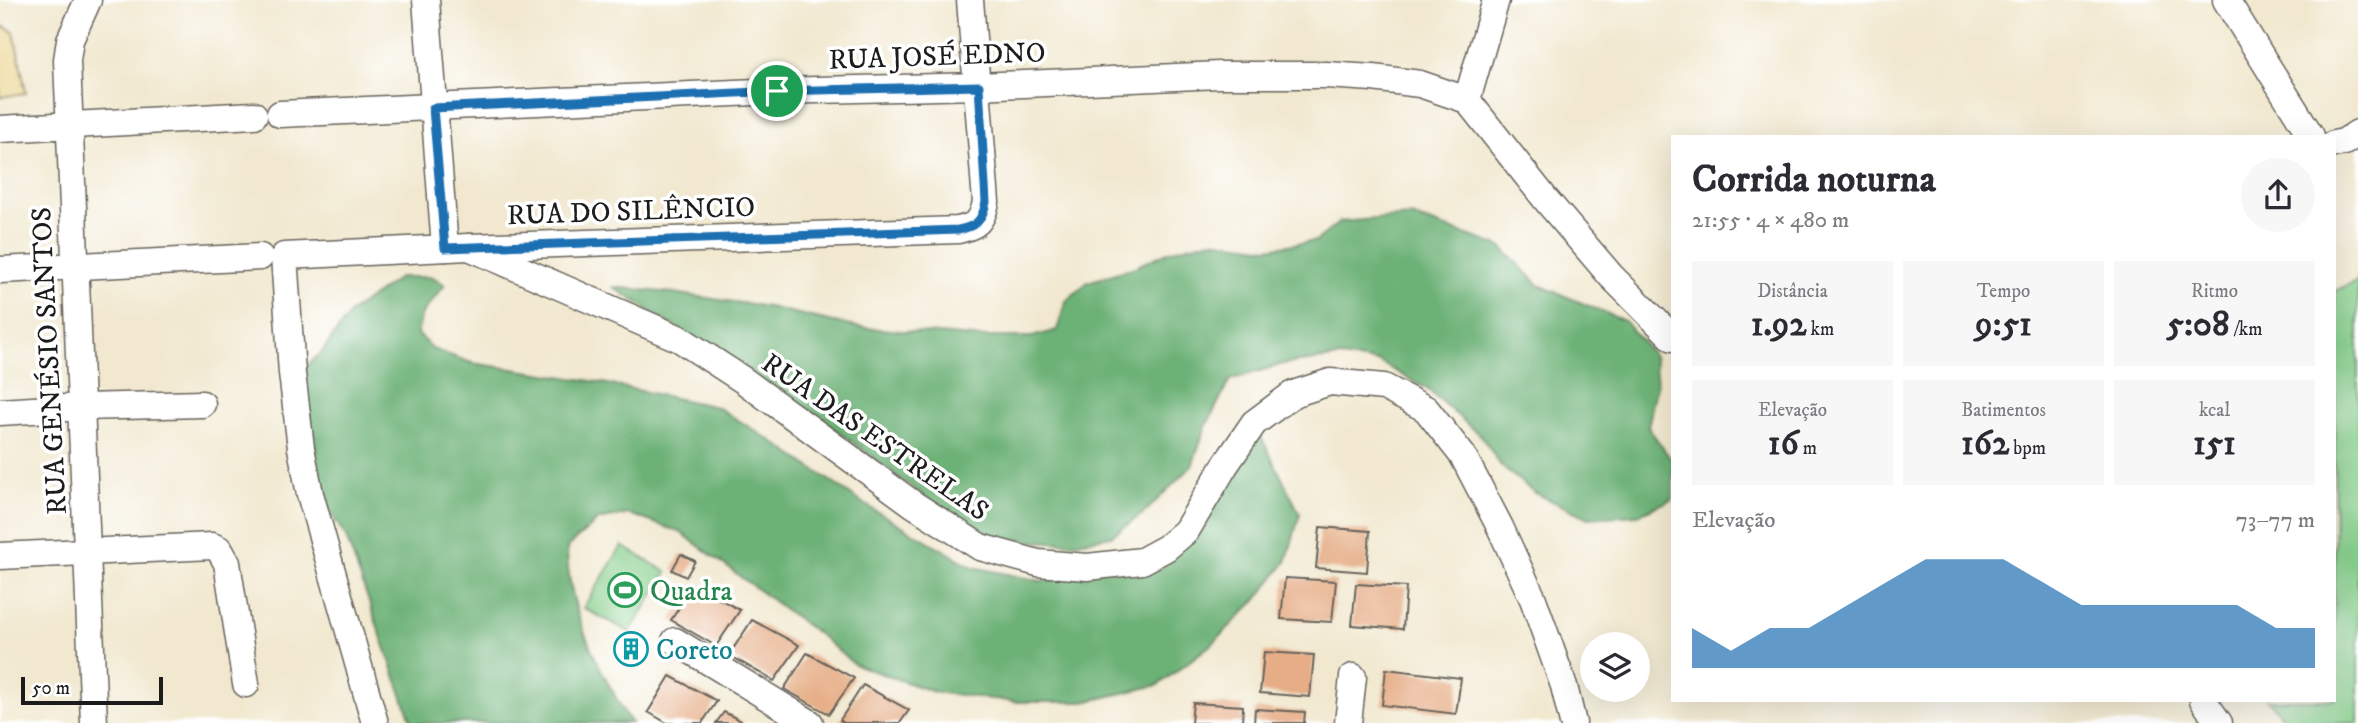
<!DOCTYPE html>
<html lang="pt">
<head>
<meta charset="utf-8">
<style>
  body { margin:0; font-family:"IM FELL DW Pica",serif; background:#f7f7f7; color:#2b2b33; height:100vh; display:flex; flex-direction:column; font-size:26px; white-space:nowrap }
  * { box-sizing:border-box; margin:0 }
  p { font-size:23px; color:#7c7c81 }
  .icon { flex:none; width:38px; height:38px; fill:none; stroke:currentColor; stroke-width:2; stroke-linecap:round; stroke-linejoin:round }
  .map { position:relative; flex:1; overflow:hidden }
  .details { position:absolute; left:1671px; top:135px; width:665px; height:567px; display:flex; flex-direction:column; background:#fff; border-radius:0px; box-shadow:0 7px 28px #0002 }
  .details>* { flex:none }
  .controls { position:absolute; left:1580px; top:632px; display:grid; gap:14px }
  .controls a { display:grid; place-items:center; width:70px; height:70px; border-radius:50%; background:#fff; box-shadow:0 7px 28px #0002; font-size:35px }
  .scale { position:absolute; left:21px; bottom:18px; width:142px; box-sizing:border-box; padding-left:7px; border:4px solid #1c1c1c; border-top:0; font-size:19px; line-height:24px; white-space:nowrap; color:#1c1c1c; -webkit-text-stroke:5px #fff; paint-order:stroke }
  .pin { position:absolute; display:grid; place-items:center; width:60px; height:60px; color:#fff; margin:-30px; border:4px solid #fff; border-radius:50%; box-shadow:0 2px 7px #0007 }
  .round { display:grid; place-items:center; flex:none; width:74px; height:74px; border-radius:37px; background:#f7f7f7 }
  .headline { display:flex; align-items:center; justify-content:space-between; height:119px; padding:0 21px }
  h1 { font-size:38px; font-weight:700; line-height:52px }
  .figures { display:grid; grid-template-columns:repeat(3,1fr); gap:10px; height:119px; padding:7px 21px }
  .figures div { display:grid; align-content:center; border-radius:0px; background:#f7f7f7; text-align:center }
  .figures b { font-size:35px; font-weight:700 }
  .figures small { font-size:19px; font-weight:400 }
  .figures p { font-size:19px }
  .chart { height:196px; padding:14px 21px }
  .chart p { display:flex; justify-content:space-between }
  .chart svg { width:100%; height:126px; margin-top:7px; fill:#1f6fb2; opacity:.7 }
  .map>svg:first-child { display:block }
</style>
</head>
<body>
<div class="map">
<svg width="2358" height="723" viewBox="0 0 2358 723">
  <rect width="100%" height="100%" fill="#fff"/>
  <filter id="ink" filterUnits="userSpaceOnUse"><feTurbulence type="fractalNoise" baseFrequency=".0143" numOctaves="2"/><feDisplacementMap in="SourceGraphic" scale="14" xChannelSelector="R" yChannelSelector="G"/><feConvolveMatrix kernelMatrix="1 2 1 2 8 2 1 2 1" color-interpolation-filters="sRGB"/></filter>
  <filter id="wash" filterUnits="userSpaceOnUse"><feTurbulence type="fractalNoise" baseFrequency=".00686" numOctaves="4" result="noise"/><feDisplacementMap in="SourceGraphic" scale="28" xChannelSelector="R" yChannelSelector="G"/><feGaussianBlur stdDeviation="1.57" result="paint"/><feColorMatrix in="noise" values="0 0 0 0 0 0 0 0 0 0 0 0 0 0 0 0 0 1.4 0 .05"/><feComposite in="paint" operator="in"/></filter>
  <g filter="url(#wash)">
    <rect width="100%" height="100%" fill="#f1e8cf"/>
    <g fill="#85ce8a" stroke="#507553" stroke-width="2">
      <path d="M2358 280V723H2287L2268 700H2334L2335 291Z"/>
      <path d="M622 546 667 572 630 632 583 608Z"/>
    </g>
    <g fill="#6cb176" stroke="#446649" stroke-width="2">
      <path d="M1411 216 1500 246 1539 285 1625 321 1654 356 1657 384 1648 427 1673 462V499L1637 515 1588 518 1535 493 1502 467 1481 436 1427 389 1379 362 1341 357 1283 364 1230 380 1206 426 1192 466 1144 513 1111 536 1072 543 1003 540 968 525 930 501 822 419 782 397 613 287 673 293 768 307 856 327 973 337H1032L1057 330 1066 301 1088 282 1135 267 1172 250 1212 240 1267 248 1316 241 1340 222Z"/>
      <path d="M400 277H433L445 285 422 313 417 333 432 349 472 363 598 382 717 407 778 445 864 504 973 567 1041 581 1166 548 1254 423 1300 514 1286 562 1256 600 1212 644 1158 685 1084 702H1017L934 692 854 664 822 637 680 532 629 514 598 520 567 547C567 609 596 662 625 714L632 723H412L346 537 321 498 302 370 321 353 351 312Z"/>
    </g>
    <path fill="#eeda9e" stroke="#857b5d" stroke-width="2" d="M0 25 14 32 26 93 0 97Z"/>
    <g id="blocks">
      <g fill="#e6ad86">
        <path d="M1320 527 1370 531 1367 572 1316 568Z"/>
        <path d="M681 554 695 561 686 577 672 570Z"/>
        <path d="M1285 578 1336 581 1332 622 1281 619Z"/>
        <path d="M1356 584 1406 587 1403 629 1352 625Z"/>
        <path d="M694 585 740 610 716 646 671 620Z"/>
        <path d="M752 620 799 645 774 681 729 655Z"/>
        <path d="M628 637 643 644 634 661 619 653Z"/>
        <path d="M1264 652 1314 655 1310 697 1260 693Z"/>
        <path d="M807 653 854 678 829 714 784 689Z"/>
        <path d="M1386 669 1461 678 1456 714 1382 705Z"/>
        <path d="M670 676 717 701 702 723H667L648 712Z"/>
        <path d="M863 685 909 710 900 723H844L840 720Z"/>
        <path d="M1193 703 1243 706 1242 723H1191Z"/>
        <path d="M1255 709 1305 712 1304 723H1254Z"/>
        <path d="M724 712 745 723H716Z"/>
      </g>
    </g>
  </g>
  <g filter="url(#ink)">
    <use href="#blocks" fill-opacity="0" stroke="#67635b" stroke-width="2"/>
    <g fill="none" stroke-linecap="round" stroke-linejoin="round">
      <g stroke="#67635b" stroke-width="29">
        <g id="minor">
          <path d="M88 0 70 40 67 60 94 723"/>
          <path d="M426 0 445 248"/>
          <path d="M2226 0 2311 136"/>
          <path d="M1467 100 1547 201 1611 276 1673 338"/>
          <path d="M1467 100 1496 0"/>
          <path d="M280 114 777 91 979 86 1219 75H1326L1373 78 1420 84 1467 100"/>
          <path d="M0 129 254 115"/>
          <path d="M2334 144 2344 142 2358 133"/>
          <path d="M469 247 680 339 743 380 913 504 980 547 1038 563 1087 567 1142 561 1166 548 1186 531 1224 467 1254 423 1293 394 1330 382 1384 387 1426 409 1463 456 1500 527 1533 599 1564 686 1573 723"/>
          <path d="M0 270 260 257"/>
          <path d="M0 412 82 407 202 404"/>
          <path d="M0 556 212 546 219 549 227 563 246 684"/>
          <path d="M675 641 810 723"/>
          <path d="M2203 700 2219 723"/>
          <path d="M375 723 310 494 301 448 292 373 284 256 469 247 958 230C977 226 982 221 986 202L970 0"/>
          <path d="M1348 723 1353 677"/>
        </g>
      </g>
      <use href="#minor" stroke="#fff" stroke-width="26"/>
    </g>
  </g>
  <g fill="none" stroke-linecap="round" stroke-linejoin="round" filter="url(#ink)">
    <g stroke="#fff" stroke-width="14">
      <path id="route" d="M979 86 986 202C982 221 977 226 958 230L445 248 433 108 777 91Z"/>
    </g>
    <use href="#route" stroke="#1f6fb2" stroke-width="9"/>
  </g>
  <defs>
    <g id="stadium-ring" transform="scale(1.75)"><circle r="9.5" fill="#fff" stroke="#2e9e5b" stroke-width="1.5"/><path d="M0-5a6.5 5 0 1 0 0 10a6.5 5 0 1 0 0-10ZM-3.5-1.8h7v3.6h-7Z" fill="#2e9e5b"/></g>
    <g id="building-ring" transform="scale(1.75)"><circle r="9.5" fill="#fff" stroke="#0f9aa8" stroke-width="1.5"/><path d="M-4-6H4V6H1V3H-1V6H-4ZM-2.5-4.3h1.7v1.8h-1.7ZM.8-4.3h1.7v1.8H.8ZM-2.5-1h1.7V.8h-1.7ZM.8-1h1.7V.8H.8Z" fill="#0f9aa8"/></g>
  </defs>
  <g fill-rule="evenodd">
    <use href="#stadium-ring" x="625" y="590"/>
    <use href="#building-ring" x="631" y="649"/>
  </g>
  <g text-anchor="middle" stroke-width="7" stroke-linejoin="round" paint-order="stroke">
    <g font-size="28" fill="#1c1c1c" stroke="#fff">
      <text transform="translate(937 55) rotate(-2)" y="10">RUA JOSÉ EDNO</text>
      <text transform="translate(631 210) rotate(-2)" y="10">RUA DO SILÊNCIO</text>
      <text transform="translate(48 361) rotate(-93)" y="10">RUA GENÉSIO SANTOS</text>
      <text transform="translate(876 436) rotate(35)" y="10">RUA DAS ESTRELAS</text>
    </g>
    <g font-size="28" fill="#27864d" stroke="#fff" text-anchor="start">
      <text x="650" y="600">Quadra</text>
    </g>
    <g font-size="28" fill="#0d838f" stroke="#fff" text-anchor="start">
      <text x="656" y="659">Coreto</text>
    </g>
  </g>
</svg>
<div class="controls">
<a><svg class="icon" aria-label="layers" viewBox="0 0 24 24"><path d="M12 4l9 5-9 5-9-5zM3 14l9 5 9-5"/></svg></a>
</div>
<div class="scale">50 m</div>
<div class="pin" style="left:777px;top:91px;background:#1e9e55"><svg class="icon" aria-label="arrive" viewBox="0 0 24 24"><path d="M6 21V4h12l-3 4 3 4H6"/></svg></div>
<section class="details">
<div class="headline"><div><h1>Corrida noturna</h1><p>21:55 · 4 × 480 m</p></div><a class="round"><svg class="icon" aria-label="share" viewBox="0 0 24 24"><path d="M12 15V3M7 8l5-5 5 5M5 13v7h14v-7"/></svg></a></div>
<div class="figures">
<div><p>Distância</p><b>1.92<small> km</small></b></div>
<div><p>Tempo</p><b>9:51</b></div>
<div><p>Ritmo</p><b>5:08<small> /km</small></b></div>
</div>
<div class="figures">
<div><p>Elevação</p><b>16<small> m</small></b></div>
<div><p>Batimentos</p><b>162<small> bpm</small></b></div>
<div><p>kcal</p><b>151</b></div>
</div>
<div class="chart"><p><span>Elevação</span>73–77 m</p>
<svg viewBox="0 0 160 44" preserveAspectRatio="none"><path d="M0 44V30L10 38L20 30L30 30L40 22L50 14L60 6L70 6L80 6L90 14L100 22L110 22L120 22L130 22L140 22L150 30L160 30V44z"/></svg>
</div>
</section>
</div>
</body>
</html>
